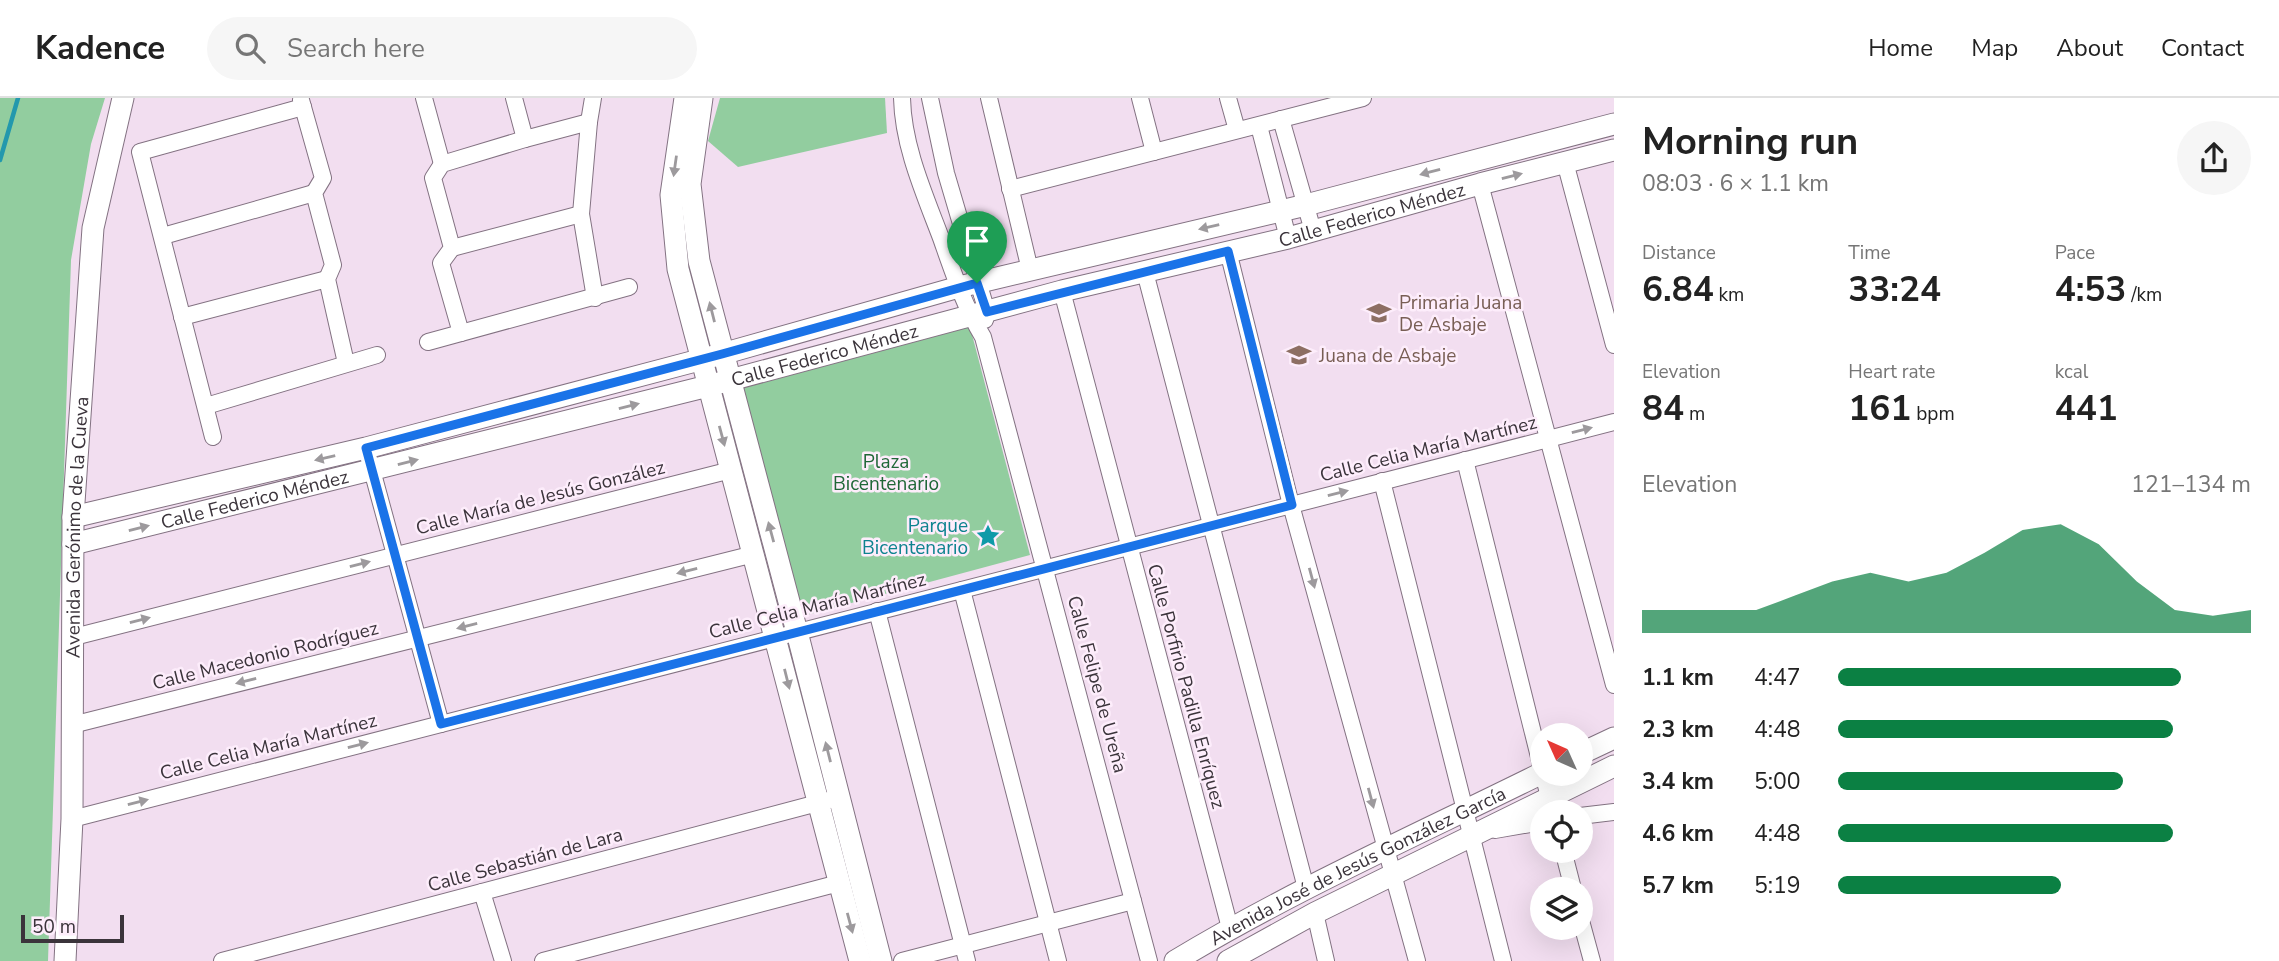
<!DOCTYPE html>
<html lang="en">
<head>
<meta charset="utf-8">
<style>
  body { margin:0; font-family:"Nunito Sans",sans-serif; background:#f6f6f6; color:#222; height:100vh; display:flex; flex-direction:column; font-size:26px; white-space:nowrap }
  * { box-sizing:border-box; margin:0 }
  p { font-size:23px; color:#767676 }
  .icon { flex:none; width:38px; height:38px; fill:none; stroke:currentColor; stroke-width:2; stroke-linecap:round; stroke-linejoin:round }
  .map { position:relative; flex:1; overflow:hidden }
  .sheet { display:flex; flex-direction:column; background:#fff; width:665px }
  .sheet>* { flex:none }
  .needle { width:46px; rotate:315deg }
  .fabs { position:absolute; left:1530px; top:625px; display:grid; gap:14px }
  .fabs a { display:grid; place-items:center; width:63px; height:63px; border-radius:50%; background:#fff; box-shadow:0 7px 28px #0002; font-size:35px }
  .scale { position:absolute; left:21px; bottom:18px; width:103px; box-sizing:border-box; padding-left:7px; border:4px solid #3b343b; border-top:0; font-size:19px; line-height:24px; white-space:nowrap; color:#3b343b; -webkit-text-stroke:5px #fdedfb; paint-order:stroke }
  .pin { position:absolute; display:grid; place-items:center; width:60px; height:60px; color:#fff; margin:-72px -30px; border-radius:50% 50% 50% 0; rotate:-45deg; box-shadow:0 0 7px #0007 }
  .pin .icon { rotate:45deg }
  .round { display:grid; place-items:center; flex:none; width:74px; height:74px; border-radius:37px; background:#f6f6f6 }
  .head { display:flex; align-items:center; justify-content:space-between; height:119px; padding:0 28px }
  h1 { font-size:38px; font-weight:700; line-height:52px }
  .metrics { display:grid; grid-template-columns:repeat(3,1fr); gap:10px; height:119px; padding:7px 28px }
  .metrics div { display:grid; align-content:center }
  .metrics b { font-size:35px; font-weight:700 }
  .metrics small { font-size:19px; font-weight:400 }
  .metrics p { font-size:19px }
  .chart { height:196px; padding:14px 28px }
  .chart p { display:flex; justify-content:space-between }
  .chart svg { width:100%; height:126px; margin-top:7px; fill:#0b8043; opacity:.7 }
  ul { padding:0 28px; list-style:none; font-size:23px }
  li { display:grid; grid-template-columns:112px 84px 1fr; align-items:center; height:52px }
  li i { height:18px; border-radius:9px; background:#0b8043 }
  header { display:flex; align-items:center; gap:42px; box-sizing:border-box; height:98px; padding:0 35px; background:#fff; border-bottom:2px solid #e0e0e0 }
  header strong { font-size:33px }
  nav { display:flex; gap:38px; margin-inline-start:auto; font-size:24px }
  .search { width:490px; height:63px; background:#f6f6f6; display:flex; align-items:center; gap:18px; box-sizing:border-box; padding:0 24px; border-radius:38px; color:#767676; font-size:26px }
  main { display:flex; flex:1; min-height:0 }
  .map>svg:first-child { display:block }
</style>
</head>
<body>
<header>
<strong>Kadence</strong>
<div class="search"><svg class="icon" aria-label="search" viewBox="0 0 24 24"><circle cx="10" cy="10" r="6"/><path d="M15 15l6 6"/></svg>Search here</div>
<nav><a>Home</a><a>Map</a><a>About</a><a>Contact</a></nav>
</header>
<main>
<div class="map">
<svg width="1614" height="863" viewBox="0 0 1614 863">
  <rect width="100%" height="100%" fill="#f2def0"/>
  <g fill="#92cd9f">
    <path d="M0 0H105L91 46 71 162 48 863H0Z"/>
    <path d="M720 0H885L887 35 738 69 708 43Z"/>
    <path d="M970 229 1030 457 803 518 743 290Z"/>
  </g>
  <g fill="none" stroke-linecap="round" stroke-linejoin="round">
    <path stroke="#2398ad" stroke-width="4.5" d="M0 62 18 0"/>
    <g stroke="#837282" stroke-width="18">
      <g id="minor">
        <path d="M424 0 442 66"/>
        <path d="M514 0 525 41"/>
        <path d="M593 0 589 24 581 116 595 200"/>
        <path d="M902 0C903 48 924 95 941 140 953 174 964 208 983 239L1149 863"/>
        <path d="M930 0 946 75 987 214 985 222"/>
        <path d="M989 0 1030 172"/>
        <path d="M1140 0 1154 54"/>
        <path d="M1228 0 1237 32"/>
        <path d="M301 2 323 80 314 95 333 167 327 181 346 265"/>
        <path d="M1281 21 1313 133"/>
        <path d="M1259 28 1288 140"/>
        <path d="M1565 64 1614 247"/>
        <path d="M1480 86 1614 587"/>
        <path d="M1010 91 1363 0"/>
        <path d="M163 138 314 95"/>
        <path d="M452 150 581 116"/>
        <path d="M1228 153 1291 407 1417 863"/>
        <path d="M1145 174 1306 790"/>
        <path d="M1062 193 1230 830"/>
        <path d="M182 219 327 181"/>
        <path d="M461 235 441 165 452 150 433 80 442 66 525 41 589 24"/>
        <path d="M428 244 629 189"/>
        <path d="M206 308 377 257"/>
        <path d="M213 339 140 54 303 9"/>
        <path d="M369 361 441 626"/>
        <path d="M1465 362 1542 671"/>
        <path d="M1382 383 1503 863"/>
        <path d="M962 492 1058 863"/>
        <path d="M877 513 967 863"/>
        <path d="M74 539 731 372"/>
        <path d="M72 627 754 456"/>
        <path d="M1543 676 1553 714"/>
        <path d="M1580 718 1614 714"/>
        <path d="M72 721 1614 324"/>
        <path d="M1495 732 1542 724"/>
        <path d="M1563 752 1573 791"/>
        <path d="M482 794 503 863"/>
        <path d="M1315 815 1326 863"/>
        <path d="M1580 819 1592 863"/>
        <path d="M222 863 829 702"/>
        <path d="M543 863 839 785"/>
        <path d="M902 863 1133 803"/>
      </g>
    </g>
    <g stroke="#837282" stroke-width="23">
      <g id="tertiary">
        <path d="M685 0 671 97 678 171 860 863"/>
        <path d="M702 0 690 86 699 163 797 534 881 863"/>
        <path d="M73 419 366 350 722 256 959 189 1306 107 1614 26"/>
        <path id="s1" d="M73 446 708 288 1062 193 1288 140 1480 86 1614 52"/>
        <path d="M1580 656 1614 640"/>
        <path id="s2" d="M65 863 72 721 73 419 93 130 123 0"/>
        <path id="s3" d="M1175 863C1293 792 1419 736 1542 675"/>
        <path d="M1228 863 1315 815 1614 668"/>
      </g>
    </g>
    <use href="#minor" stroke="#fff" stroke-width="16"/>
    <use href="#tertiary" stroke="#fff" stroke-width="21"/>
  </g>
  <defs><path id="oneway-solid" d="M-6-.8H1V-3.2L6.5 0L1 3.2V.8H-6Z" transform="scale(1.75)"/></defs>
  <g fill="#9d9a9d">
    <use href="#oneway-solid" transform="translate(675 68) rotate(98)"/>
    <use href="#oneway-solid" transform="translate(1430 74) rotate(165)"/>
    <use href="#oneway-solid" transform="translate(1512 78) rotate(-14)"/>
    <use href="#oneway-solid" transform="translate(1209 129) rotate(167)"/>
    <use href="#oneway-solid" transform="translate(712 214) rotate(-104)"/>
    <use href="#oneway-solid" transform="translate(629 308) rotate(-14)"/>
    <use href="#oneway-solid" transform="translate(1582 332) rotate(-14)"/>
    <use href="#oneway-solid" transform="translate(722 338) rotate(75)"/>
    <use href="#oneway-solid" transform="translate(325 360) rotate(167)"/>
    <use href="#oneway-solid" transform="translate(408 364) rotate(-14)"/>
    <use href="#oneway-solid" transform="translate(1338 395) rotate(-14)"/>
    <use href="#oneway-solid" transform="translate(139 430) rotate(-14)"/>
    <use href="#oneway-solid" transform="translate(771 434) rotate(-105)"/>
    <use href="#oneway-solid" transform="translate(360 466) rotate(-14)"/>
    <use href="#oneway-solid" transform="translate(687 473) rotate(166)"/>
    <use href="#oneway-solid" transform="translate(1312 480) rotate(75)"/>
    <use href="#oneway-solid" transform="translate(140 522) rotate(-14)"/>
    <use href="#oneway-solid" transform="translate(467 528) rotate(166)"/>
    <use href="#oneway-solid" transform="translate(787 581) rotate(76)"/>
    <use href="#oneway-solid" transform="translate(246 583) rotate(166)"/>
    <use href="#oneway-solid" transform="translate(358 647) rotate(-14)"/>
    <use href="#oneway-solid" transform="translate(828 654) rotate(-104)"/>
    <use href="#oneway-solid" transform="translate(1371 700) rotate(75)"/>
    <use href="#oneway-solid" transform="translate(138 704) rotate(-14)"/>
    <use href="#oneway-solid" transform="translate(850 825) rotate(75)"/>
  </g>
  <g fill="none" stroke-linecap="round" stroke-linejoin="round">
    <g stroke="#fff" stroke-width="14">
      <path id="route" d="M1228 153 1292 407 441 626 366 350 722 256 977 185 987 214Z"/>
    </g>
    <use href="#route" stroke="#1a73e8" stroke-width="9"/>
  </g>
  <defs>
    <g id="school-bare" transform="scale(1.89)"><path d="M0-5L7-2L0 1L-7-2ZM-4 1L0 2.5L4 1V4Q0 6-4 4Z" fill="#8d6e63" stroke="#fdedfb" stroke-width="2.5" paint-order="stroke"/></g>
    <g id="sight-bare" transform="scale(1.89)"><path d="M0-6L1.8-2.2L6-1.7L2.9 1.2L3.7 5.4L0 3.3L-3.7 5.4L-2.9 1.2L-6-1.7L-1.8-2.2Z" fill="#0f9aa8" stroke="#fdedfb" stroke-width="2.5" paint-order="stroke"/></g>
  </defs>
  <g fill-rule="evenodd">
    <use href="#school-bare" x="1379" y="215"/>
    <use href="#school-bare" x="1299" y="257"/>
    <use href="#sight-bare" x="988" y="438"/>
  </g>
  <g text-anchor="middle" stroke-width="5" stroke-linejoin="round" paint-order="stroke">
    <g font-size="19" fill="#3b343b" stroke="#fdedfb">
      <text dy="7" stroke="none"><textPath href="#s1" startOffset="1340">Calle Federico Méndez</textPath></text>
      <text dy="7" stroke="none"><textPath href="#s1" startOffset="775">Calle Federico Méndez</textPath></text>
      <text transform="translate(1428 350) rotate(-14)" y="7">Calle Celia María Martínez</text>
      <text transform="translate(540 399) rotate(-14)" y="7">Calle María de Jesús González</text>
      <text dy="7" stroke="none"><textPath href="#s1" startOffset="187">Calle Federico Méndez</textPath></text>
      <text dy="7" stroke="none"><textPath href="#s2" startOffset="434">Avenida Gerónimo de la Cueva</textPath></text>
      <text transform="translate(817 507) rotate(-14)" y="7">Calle Celia María Martínez</text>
      <text transform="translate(265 557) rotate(-14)" y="7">Calle Macedonio Rodríguez</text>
      <text transform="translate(1098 586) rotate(75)" y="7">Calle Felipe de Ureña</text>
      <text transform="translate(1187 588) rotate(75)" y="7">Calle Porfirio Padilla Enríquez</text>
      <text transform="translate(268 648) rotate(-14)" y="7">Calle Celia María Martínez</text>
      <text transform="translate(525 761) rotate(-15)" y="7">Calle Sebastián de Lara</text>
      <text dy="7" stroke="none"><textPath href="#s3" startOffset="206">Avenida José de Jesús González García</textPath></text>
    </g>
    <g font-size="19" fill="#785e54" stroke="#fdedfb" text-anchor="start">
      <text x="1399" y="211">Primaria Juana<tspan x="1399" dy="22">De Asbaje</tspan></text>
      <text x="1319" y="264">Juana de Asbaje</text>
    </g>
    <g font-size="19" fill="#1f6737" stroke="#fdedfb">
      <text x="886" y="370">Plaza<tspan x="886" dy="22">Bicentenario</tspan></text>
    </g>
    <g font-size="19" fill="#0d838f" stroke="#fdedfb" text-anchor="end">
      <text x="968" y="434">Parque<tspan x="968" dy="22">Bicentenario</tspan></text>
    </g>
  </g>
</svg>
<div class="fabs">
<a><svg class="needle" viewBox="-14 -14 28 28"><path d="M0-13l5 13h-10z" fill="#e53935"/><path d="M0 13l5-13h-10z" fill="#767676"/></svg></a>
<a><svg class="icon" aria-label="locate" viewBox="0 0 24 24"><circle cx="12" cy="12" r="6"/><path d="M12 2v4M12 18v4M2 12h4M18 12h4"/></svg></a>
<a><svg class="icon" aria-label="layers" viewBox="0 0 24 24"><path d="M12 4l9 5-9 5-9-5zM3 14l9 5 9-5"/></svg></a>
</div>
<div class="scale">50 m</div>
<div class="pin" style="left:977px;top:185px;background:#1e9e55"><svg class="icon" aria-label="arrive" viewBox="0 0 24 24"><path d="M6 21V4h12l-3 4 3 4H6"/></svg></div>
</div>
<section class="sheet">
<div class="head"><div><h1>Morning run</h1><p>08:03 · 6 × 1.1 km</p></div><a class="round"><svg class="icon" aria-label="share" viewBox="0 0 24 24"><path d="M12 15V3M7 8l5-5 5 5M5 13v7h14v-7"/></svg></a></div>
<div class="metrics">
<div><p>Distance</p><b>6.84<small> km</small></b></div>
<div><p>Time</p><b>33:24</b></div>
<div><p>Pace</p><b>4:53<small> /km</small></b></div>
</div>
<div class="metrics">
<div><p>Elevation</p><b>84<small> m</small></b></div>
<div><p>Heart rate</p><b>161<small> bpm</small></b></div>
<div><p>kcal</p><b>441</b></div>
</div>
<div class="chart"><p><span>Elevation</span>121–134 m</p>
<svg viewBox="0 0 160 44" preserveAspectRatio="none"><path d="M0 44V36L10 36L20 36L30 36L40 31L50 26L60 23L70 26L80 23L90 16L100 8L110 6L120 13L130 26L140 36L150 38L160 36V44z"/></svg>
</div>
<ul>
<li><b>1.1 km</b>4:47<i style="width:83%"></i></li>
<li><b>2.3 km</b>4:48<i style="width:81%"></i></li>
<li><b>3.4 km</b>5:00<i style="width:69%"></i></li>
<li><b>4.6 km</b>4:48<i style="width:81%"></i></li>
<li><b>5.7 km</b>5:19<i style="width:54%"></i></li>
</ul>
</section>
</main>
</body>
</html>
